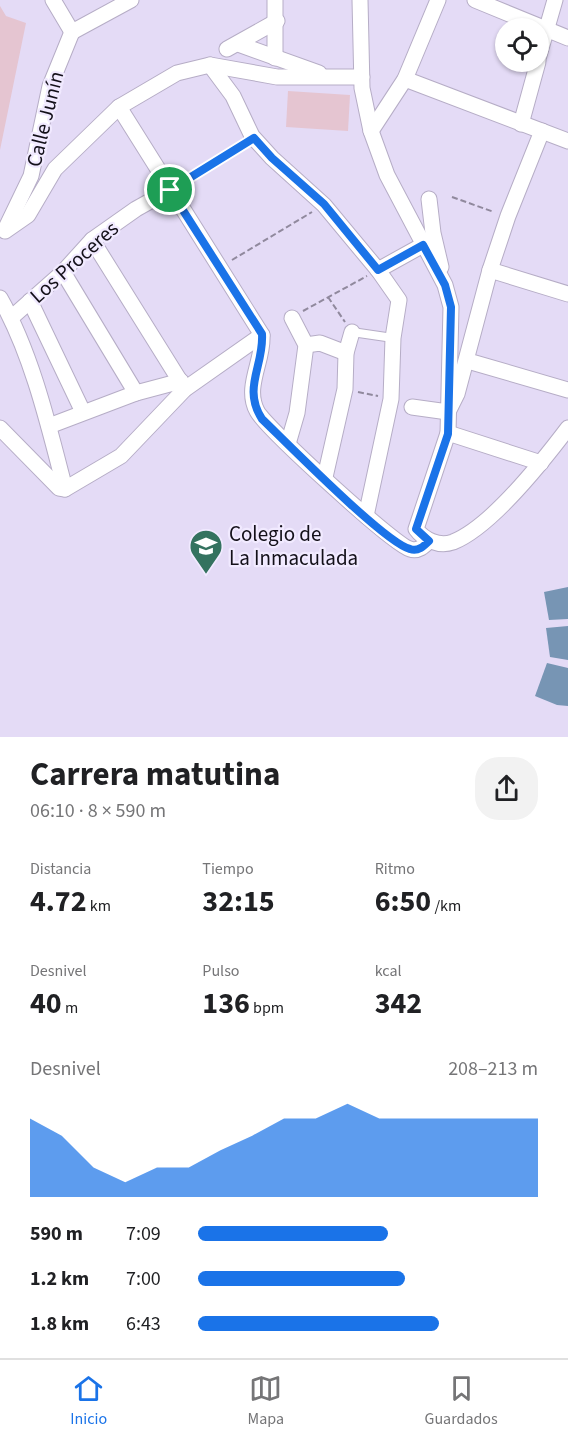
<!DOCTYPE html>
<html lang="es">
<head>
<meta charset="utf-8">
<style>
  body { margin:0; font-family:"Source Sans 3",sans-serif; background:#f2f2f2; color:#202124; height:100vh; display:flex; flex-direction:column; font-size:22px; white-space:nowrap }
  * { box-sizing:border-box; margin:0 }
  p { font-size:20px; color:#757577 }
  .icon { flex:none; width:33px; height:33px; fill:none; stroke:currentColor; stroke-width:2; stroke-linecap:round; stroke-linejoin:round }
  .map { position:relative; height:737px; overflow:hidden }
  .panel { display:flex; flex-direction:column; background:#fff; flex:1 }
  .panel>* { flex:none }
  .buttons { position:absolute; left:495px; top:18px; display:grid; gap:12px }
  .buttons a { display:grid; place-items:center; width:54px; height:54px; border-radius:50%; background:#fff; box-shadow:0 2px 4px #0004; font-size:30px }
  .pin { position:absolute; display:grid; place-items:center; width:51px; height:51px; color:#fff; margin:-26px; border:3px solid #fff; border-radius:50%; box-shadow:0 2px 6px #0007 }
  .round { display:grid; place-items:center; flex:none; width:63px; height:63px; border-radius:24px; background:#f2f2f2 }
  .summary { display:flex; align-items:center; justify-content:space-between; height:102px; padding:0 30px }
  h1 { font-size:33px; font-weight:700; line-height:45px }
  .figures { display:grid; grid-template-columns:repeat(3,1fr); gap:9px; height:102px; padding:6px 30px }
  .figures div { display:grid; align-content:center }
  .figures b { font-size:30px; font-weight:700 }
  .figures small { font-size:16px; font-weight:400 }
  .figures p { font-size:16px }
  .chart { height:168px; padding:12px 30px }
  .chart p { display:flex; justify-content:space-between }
  .chart svg { width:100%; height:108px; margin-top:6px; fill:#1a73e8; opacity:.7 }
  ul { padding:0 30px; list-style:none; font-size:20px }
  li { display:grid; grid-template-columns:96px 72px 1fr; align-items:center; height:45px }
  li i { height:15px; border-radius:8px; background:#1a73e8 }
  .menu { display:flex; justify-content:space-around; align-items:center; height:84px; border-top:2px solid #e0e0e0; background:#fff; font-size:16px; color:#757577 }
  .menu a { display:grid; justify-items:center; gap:3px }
  .menu .current { color:#1a73e8 }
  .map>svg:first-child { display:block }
</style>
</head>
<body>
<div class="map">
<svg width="568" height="737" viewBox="0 0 568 737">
  <rect width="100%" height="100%" fill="#e4dbf6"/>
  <g fill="#e5c5d1">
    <path d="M0 6 6 16 26 23 0 150Z"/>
    <path d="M288 91 350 95 348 131 286 127Z"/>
  </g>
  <g fill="#7795b4">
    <path d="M568 587V619L549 620 544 592Z"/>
    <path d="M568 626V660L550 657 546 628Z"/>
    <path d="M547 663 568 668V706L557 705 535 696Z"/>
  </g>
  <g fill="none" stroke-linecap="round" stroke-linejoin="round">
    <g stroke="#b6adc6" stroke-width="10">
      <path id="service" d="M352 332 393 338"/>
    </g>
    <g stroke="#b6adc6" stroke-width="17">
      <g id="minor">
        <path d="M53 0 72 32"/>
        <path d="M360 0 362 88 371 131 387 175 445 285 451 307 448 433 416 529C424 540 439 547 453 542 491 527 543 461 568 428"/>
        <path d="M475 0 568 38"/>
        <path d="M72 32 131 0"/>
        <path d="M238 44 319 73"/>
        <path d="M227 49 277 21"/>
        <path d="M275 58V0"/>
        <path d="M538 59 555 0"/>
        <path d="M210 65 233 96 252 136 272 158 324 205 378 270 399 300 393 338 391 399 366 516"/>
        <path d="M405 79 568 141"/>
        <path d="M119 107 262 335C264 360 244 387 257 411 265 427 394 545 410 549 418 552 424 546 429 541"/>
        <path d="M521 124 538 62"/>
        <path d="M371 131 405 79 438 0"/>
        <path d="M429 199 433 233 441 267"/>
        <path d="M5 230 31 176 50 86 72 32"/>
        <path d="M5 231 28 215 55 169 119 107 177 73 210 65 277 77H362"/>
        <path d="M92 240 185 389"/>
        <path d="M378 270 423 245"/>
        <path d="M490 270 568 294"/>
        <path d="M63 272 136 393"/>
        <path d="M0 298C32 354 49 427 65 489"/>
        <path d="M30 301 83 412"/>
        <path d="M11 318 63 272 92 240 136 209 170 190"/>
        <path d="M306 345 320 343 346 353"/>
        <path d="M468 361 568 390"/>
        <path d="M412 407 448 412 457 394 490 270 508 216 542 131"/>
        <path d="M49 426 136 393 181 381"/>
        <path d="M0 428 59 488 65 489 121 456 185 389 262 335"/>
        <path d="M448 433 541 463"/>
        <path d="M288 444 297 413 306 345 292 318"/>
        <path d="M325 477 345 389 346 353 352 332"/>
      </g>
    </g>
    <g stroke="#90899d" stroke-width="2" stroke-dasharray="6 3" stroke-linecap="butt">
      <path d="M182 182 241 146"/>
      <path d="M452 197 494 212"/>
      <path d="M232 260 312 212"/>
      <path d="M328 297 345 322"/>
      <path d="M303 311 367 276"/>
      <path d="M358 392 378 396"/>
    </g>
    <use href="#service" stroke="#fff" stroke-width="8"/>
    <use href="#minor" stroke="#fff" stroke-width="15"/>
  </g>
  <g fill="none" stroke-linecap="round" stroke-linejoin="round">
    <g stroke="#fff" stroke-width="12">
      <path id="route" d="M254 138 272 158 324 204 378 270 423 245 445 285 451 307 448 434 416 529 429 541C424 546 418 552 410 549 385 543 286 442 262 419 242 388 264 366 262 334L170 190Z"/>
    </g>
    <use href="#route" stroke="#1a73e8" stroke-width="8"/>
  </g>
  <defs>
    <g id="school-pin" transform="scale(1.725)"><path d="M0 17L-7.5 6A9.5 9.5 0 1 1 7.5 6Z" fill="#34725f" stroke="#f1eaff"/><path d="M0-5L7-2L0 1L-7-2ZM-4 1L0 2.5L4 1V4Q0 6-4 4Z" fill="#fff"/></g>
  </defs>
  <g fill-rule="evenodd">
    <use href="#school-pin" x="206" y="546"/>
  </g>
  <g text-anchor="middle" stroke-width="4.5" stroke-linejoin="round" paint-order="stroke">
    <g font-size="21" fill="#131019" stroke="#f1eaff">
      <text transform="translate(45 119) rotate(-76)" y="7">Calle Junín</text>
      <text transform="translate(74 262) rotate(-42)" y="7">Los Proceres</text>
    </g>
    <g font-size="21" fill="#131019" stroke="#f1eaff" text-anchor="start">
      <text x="229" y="541">Colegio de<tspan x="229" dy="24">La Inmaculada</tspan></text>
    </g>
  </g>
</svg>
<div class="buttons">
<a><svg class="icon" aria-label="locate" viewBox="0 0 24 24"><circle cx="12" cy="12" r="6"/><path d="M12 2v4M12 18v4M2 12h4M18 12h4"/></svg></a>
</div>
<div class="pin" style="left:170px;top:190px;background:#1e9e55"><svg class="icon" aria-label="arrive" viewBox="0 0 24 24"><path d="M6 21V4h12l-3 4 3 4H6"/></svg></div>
</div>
<section class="panel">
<div class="summary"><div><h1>Carrera matutina</h1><p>06:10 · 8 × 590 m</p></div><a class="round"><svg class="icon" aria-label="share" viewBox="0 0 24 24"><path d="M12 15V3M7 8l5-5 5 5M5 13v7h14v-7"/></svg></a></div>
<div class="figures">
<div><p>Distancia</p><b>4.72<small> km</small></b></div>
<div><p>Tiempo</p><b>32:15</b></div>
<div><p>Ritmo</p><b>6:50<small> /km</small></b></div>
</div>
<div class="figures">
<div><p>Desnivel</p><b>40<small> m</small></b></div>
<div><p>Pulso</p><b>136<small> bpm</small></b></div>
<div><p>kcal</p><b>342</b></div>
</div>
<div class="chart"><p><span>Desnivel</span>208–213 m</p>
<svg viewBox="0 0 160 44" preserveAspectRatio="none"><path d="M0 44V12L10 19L20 32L30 38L40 32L50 32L60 25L70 19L80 12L90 12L100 6L110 12L120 12L130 12L140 12L150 12L160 12V44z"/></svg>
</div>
<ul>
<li><b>590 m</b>7:09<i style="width:56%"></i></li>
<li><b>1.2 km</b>7:00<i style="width:61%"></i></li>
<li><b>1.8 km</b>6:43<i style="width:71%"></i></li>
</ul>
</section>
<nav class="menu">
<a class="current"><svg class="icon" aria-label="home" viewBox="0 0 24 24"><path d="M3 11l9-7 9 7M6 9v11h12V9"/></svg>Inicio</a>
<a><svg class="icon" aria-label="map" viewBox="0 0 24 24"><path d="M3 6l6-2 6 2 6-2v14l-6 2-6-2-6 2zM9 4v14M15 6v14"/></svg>Mapa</a>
<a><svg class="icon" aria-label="saved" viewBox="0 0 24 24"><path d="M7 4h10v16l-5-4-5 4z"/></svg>Guardados</a>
</nav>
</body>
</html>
